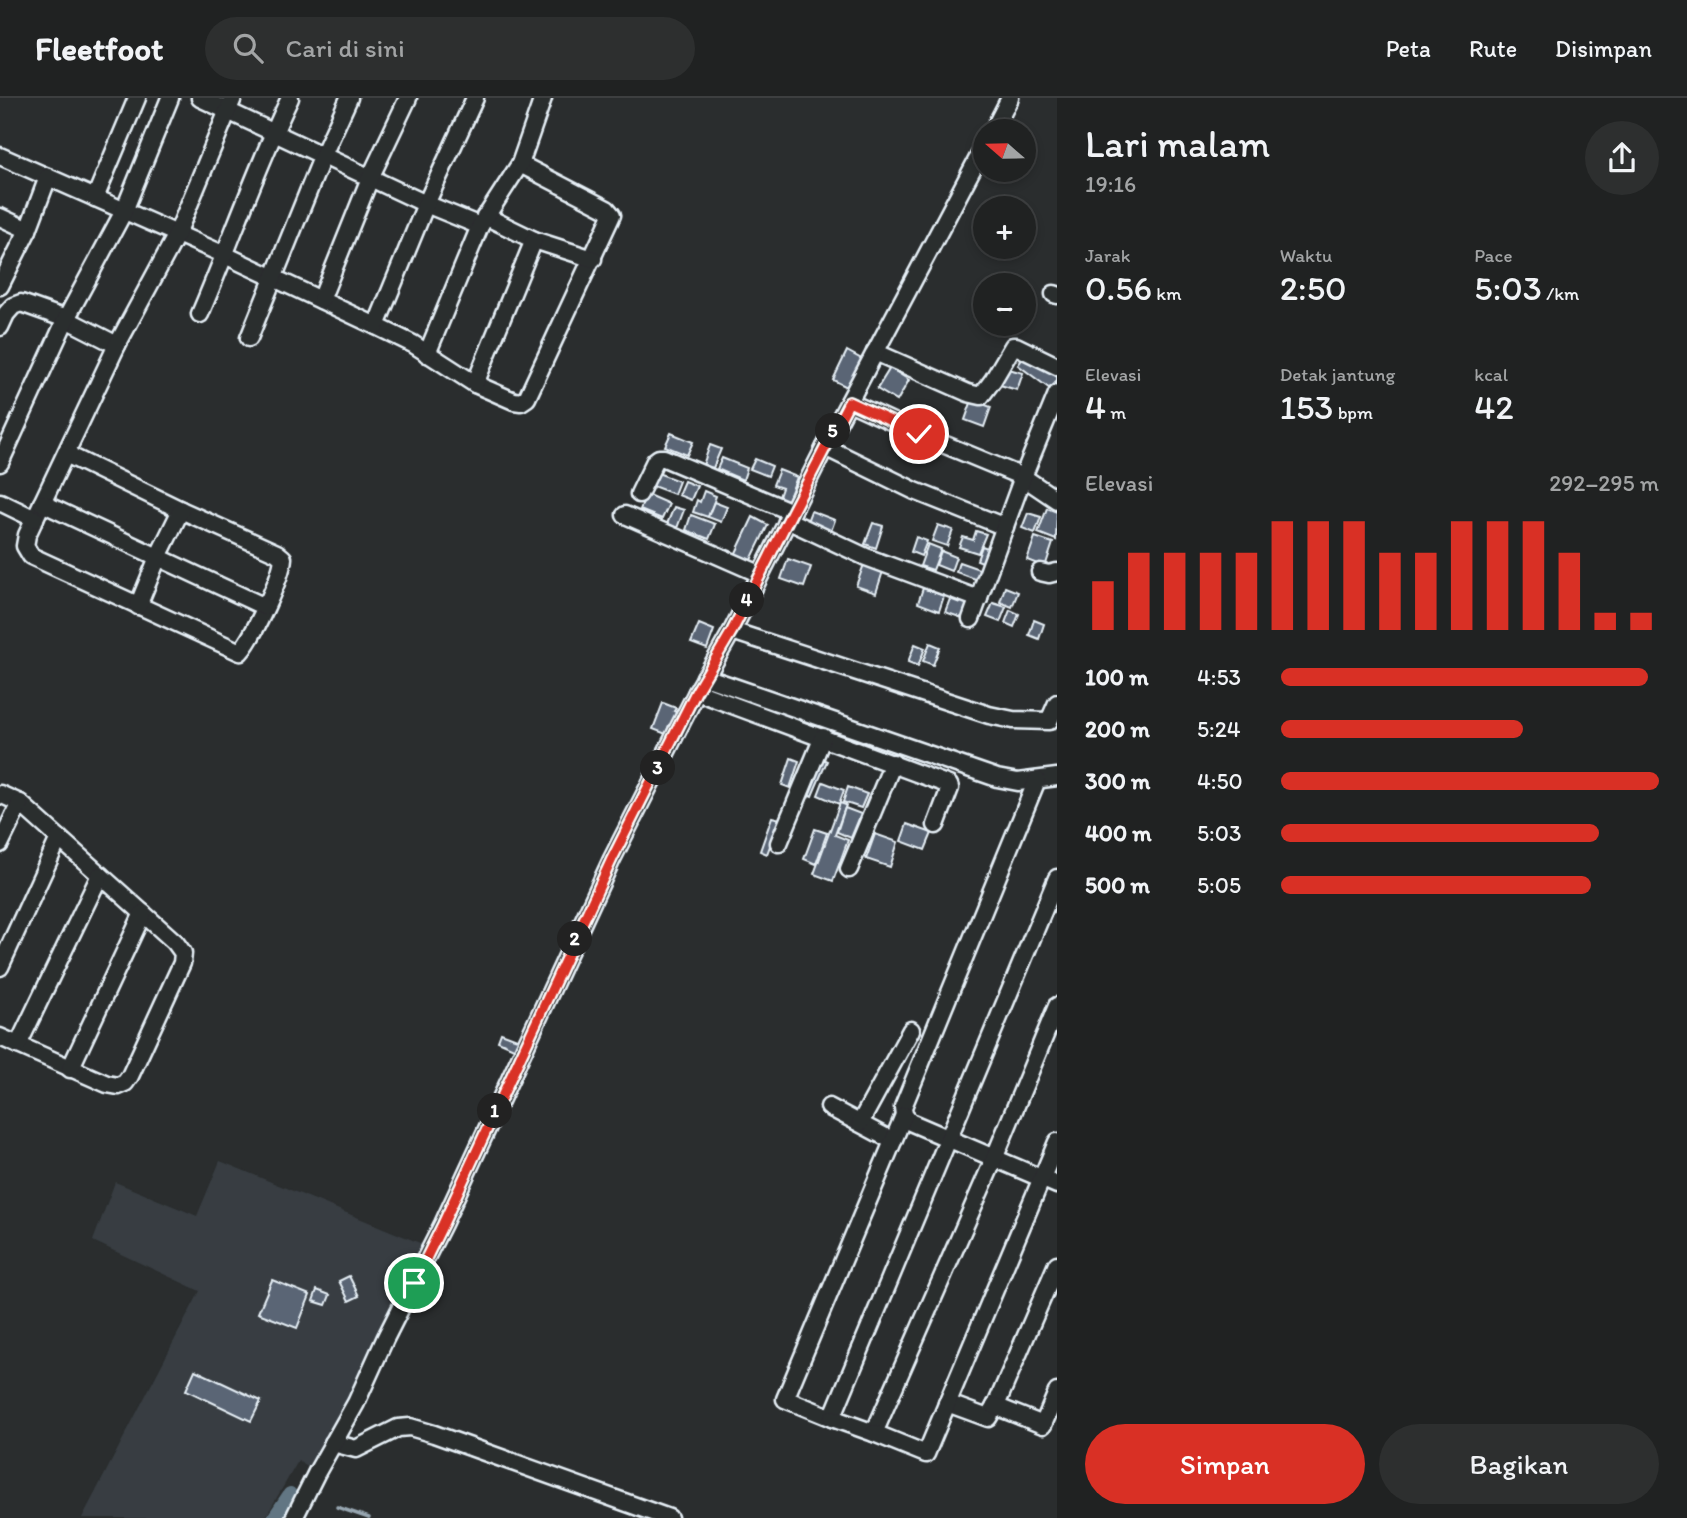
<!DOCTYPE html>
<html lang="id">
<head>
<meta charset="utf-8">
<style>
  body { margin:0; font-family:Itim,sans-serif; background:#2d2f2f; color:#f1f3f6; height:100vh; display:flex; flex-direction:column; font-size:26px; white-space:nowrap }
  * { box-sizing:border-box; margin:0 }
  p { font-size:23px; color:#a2a4a5 }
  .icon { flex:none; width:38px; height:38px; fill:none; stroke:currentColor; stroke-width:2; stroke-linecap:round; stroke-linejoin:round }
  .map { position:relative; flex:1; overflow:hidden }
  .side { display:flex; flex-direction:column; background:#202222; width:630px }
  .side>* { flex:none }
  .needle { width:46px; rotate:290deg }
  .controls { position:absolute; left:973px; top:21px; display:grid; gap:14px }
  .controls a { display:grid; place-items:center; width:63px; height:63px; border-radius:50%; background:#202222; box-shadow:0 4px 10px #0003,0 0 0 2px #3d3f40; font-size:35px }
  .pin { position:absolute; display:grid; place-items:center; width:60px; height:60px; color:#fff; margin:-30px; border:4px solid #fff; border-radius:50%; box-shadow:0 2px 7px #0007 }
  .km { position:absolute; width:35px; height:35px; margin:-18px; border-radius:50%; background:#222; color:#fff; font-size:19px; line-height:35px; text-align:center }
  .round { display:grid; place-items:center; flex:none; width:74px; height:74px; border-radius:37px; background:#2d2f2f }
  .summary { display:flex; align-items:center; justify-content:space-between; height:119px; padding:0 28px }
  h1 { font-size:38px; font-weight:600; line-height:52px }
  .figures { display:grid; grid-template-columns:repeat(3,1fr); gap:10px; height:119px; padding:7px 28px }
  .figures div { display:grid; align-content:center }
  .figures b { font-size:35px; font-weight:600 }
  .figures small { font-size:19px; font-weight:400 }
  .figures p { font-size:19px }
  .chart { height:196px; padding:14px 28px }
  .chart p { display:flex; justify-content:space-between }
  .chart svg { width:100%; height:126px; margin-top:7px; stroke:#d93025; stroke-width:6 }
  .cta { display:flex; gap:14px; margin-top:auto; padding:14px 28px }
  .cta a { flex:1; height:80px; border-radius:42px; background:#d93025; color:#fff; font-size:28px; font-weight:600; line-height:80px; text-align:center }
  .cta a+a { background:#2d2f2f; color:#f1f3f6 }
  ul { padding:0 28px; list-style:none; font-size:23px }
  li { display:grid; grid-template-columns:112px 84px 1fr; align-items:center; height:52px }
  li i { height:18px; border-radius:9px; background:#d93025 }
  header { display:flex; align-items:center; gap:42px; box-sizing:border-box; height:98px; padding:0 35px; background:#202222; border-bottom:2px solid #3d3f40 }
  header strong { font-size:33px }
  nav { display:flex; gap:38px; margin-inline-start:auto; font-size:24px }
  .search { width:490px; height:63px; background:#2d2f2f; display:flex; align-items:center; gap:18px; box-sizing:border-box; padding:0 24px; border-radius:38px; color:#a2a4a5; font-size:26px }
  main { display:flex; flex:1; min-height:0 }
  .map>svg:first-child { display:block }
</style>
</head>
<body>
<header>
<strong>Fleetfoot</strong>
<div class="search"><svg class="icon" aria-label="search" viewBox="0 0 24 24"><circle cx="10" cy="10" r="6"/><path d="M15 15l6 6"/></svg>Cari di sini</div>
<nav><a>Peta</a><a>Rute</a><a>Disimpan</a></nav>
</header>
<main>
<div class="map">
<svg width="1057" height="1420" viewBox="0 0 1057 1420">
  <rect width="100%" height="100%" fill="#2a2d2e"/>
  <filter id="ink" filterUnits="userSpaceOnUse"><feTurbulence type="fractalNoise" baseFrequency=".0143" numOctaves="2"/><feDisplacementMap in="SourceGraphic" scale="14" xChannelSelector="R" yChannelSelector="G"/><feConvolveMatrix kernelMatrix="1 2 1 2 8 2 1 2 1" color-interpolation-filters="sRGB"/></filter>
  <g filter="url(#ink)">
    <path fill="#383e43" d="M220 1063 427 1148 316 1374 298 1363 265 1420H82L200 1193 93 1143 115 1084 197 1118Z"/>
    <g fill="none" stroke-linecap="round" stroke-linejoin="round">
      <path stroke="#98a7b2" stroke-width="3.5" d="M337 1409 369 1420"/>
      <path stroke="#627683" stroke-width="14" d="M274 1420 290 1396"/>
    </g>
    <g fill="#5a6575" stroke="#e8f1f8" stroke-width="2">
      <path d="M847 253 865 263 851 291 833 282Z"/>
      <path d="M1026 256 1057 279V283L1050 291 1018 267Z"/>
      <path d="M890 270 909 282 897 303 877 291Z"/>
      <path d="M1005 270 1023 275 1017 292 1000 287Z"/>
      <path d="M972 302 991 309 984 329 965 322Z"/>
      <path d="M671 335 693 344 687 357 665 348Z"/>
      <path d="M710 347 721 351 713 370 703 367Z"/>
      <path d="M722 360 747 370 743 382 717 371Z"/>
      <path d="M755 361 772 368 768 378 750 371Z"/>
      <path d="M779 372 797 379 786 407 777 404 782 390 773 387Z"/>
      <path d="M655 374 679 383 674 396 650 387Z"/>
      <path d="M684 383 697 388 691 402 678 397Z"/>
      <path d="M704 393 716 398 708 419 693 414 697 402 700 404Z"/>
      <path d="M646 396 669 406 662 421 640 412Z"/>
      <path d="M714 404 727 409 721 424 708 419Z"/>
      <path d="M674 409 684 412 677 430 667 426Z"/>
      <path d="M1047 410 1057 414 1056 442 1038 435Z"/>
      <path d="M811 413 835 422 830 436 806 426Z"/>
      <path d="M1028 415 1041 419 1035 435 1022 430Z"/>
      <path d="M691 417 715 426 709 441 686 432Z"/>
      <path d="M753 419 768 427 749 466 734 459Z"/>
      <path d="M873 425 883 428 876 450 865 446Z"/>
      <path d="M938 427 953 432 947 448 932 443Z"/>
      <path d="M976 433 986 436 978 455 959 449 963 439 973 442Z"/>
      <path d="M916 439 927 443 921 458 911 454Z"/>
      <path d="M1035 439 1053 445 1045 469 1027 462Z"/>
      <path d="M928 446 941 451 933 472 920 468Z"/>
      <path d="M982 448 996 453 990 467 977 462Z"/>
      <path d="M941 453 956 459 951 473 936 467Z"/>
      <path d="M788 461 811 469 804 489 781 481Z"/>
      <path d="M866 461 885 467 876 495 856 488Z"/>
      <path d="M959 464 982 472 978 482 956 474Z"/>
      <path d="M1005 489 1018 494 1012 509 1000 504Z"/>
      <path d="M923 490 944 498 939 513 918 505Z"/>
      <path d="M963 497 972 512 968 522 945 514 950 501 960 505Z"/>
      <path d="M993 505 1006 509 1000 524 987 519Z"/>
      <path d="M1010 512 1019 516 1014 529 1005 525Z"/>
      <path d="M1034 522 1044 526 1039 541 1029 537Z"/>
      <path d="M699 526 714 532 707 551 691 545Z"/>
      <path d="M930 545 940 549 933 567 923 563Z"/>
      <path d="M915 546 925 550 918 568 908 564Z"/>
      <path d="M663 605 676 610 674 613 680 616 675 629 669 627 666 636 653 631Z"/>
      <path d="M818 659 827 663 812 698 803 694Z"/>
      <path d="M791 660 799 663 790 690 782 687Z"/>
      <path d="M823 684 844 692 839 706 818 697Z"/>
      <path d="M848 689 867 696 861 710 843 704Z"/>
      <path d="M840 705 846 707 835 737 848 742 833 783 814 776Z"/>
      <path d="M845 710 861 716 851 740 837 734Z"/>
      <path d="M772 719 780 721 767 756 760 753Z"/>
      <path d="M907 726 932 735 925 752 901 743Z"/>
      <path d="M815 731 827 735 816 766 804 761Z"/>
      <path d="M875 736 898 744 890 769 866 761Z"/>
      <path d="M501 935 520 942 516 951 498 943Z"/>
      <path d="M349 1178 359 1198 349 1203 339 1183Z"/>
      <path d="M272 1182 310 1197 297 1230 258 1215Z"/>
      <path d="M317 1192 330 1197 326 1207 313 1203Z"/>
      <path d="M195 1272 261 1303 251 1323 186 1292Z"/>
    </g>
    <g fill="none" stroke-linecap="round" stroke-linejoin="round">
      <g stroke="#e8f1f8" stroke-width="21">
        <g id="minor">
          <path d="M200 0 426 106 480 128"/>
          <path d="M993 33 1010 0"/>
          <path d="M0 58 225 157 376 228 413 246 475 286 514 303 521 304 527 300 612 117 607 111 520 66"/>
          <path d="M95 100 137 0"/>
          <path d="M485 118 534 142 593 161"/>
          <path d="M0 119 28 132"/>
          <path d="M0 188 28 132 48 79"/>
          <path d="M1054 196 1057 197"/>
          <path d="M321 202 370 80 408 0"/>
          <path d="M200 216C231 144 256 70 290 0"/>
          <path d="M376 228 426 106 475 0"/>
          <path d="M0 229 6 216 13 208 21 205 66 221 117 247"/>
          <path d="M249 240 323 57 349 0"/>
          <path d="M875 254 968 295 981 298 993 282 1013 248H1016L1057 268"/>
          <path d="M427 256 480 128 520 66 543 0"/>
          <path d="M475 286 534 142"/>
          <path d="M849 304 919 336 1023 379 1057 402"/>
          <path d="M825 349 915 393 1005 429"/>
          <path d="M66 356 181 412 277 455 283 460C282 478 253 540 240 554L31 458 25 448 27 437 117 247 177 136 233 0"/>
          <path d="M0 365 66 221 124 113 170 0"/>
          <path d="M639 396 655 363 659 360H664L792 414"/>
          <path d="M0 404 35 421"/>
          <path d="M42 405 265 509"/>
          <path d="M625 417 760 476"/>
          <path d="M787 422 866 459 979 501"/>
          <path d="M1040 474 1049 476 1057 474"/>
          <path d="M138 508 158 459 181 412"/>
          <path d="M971 521 1023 379 1057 296"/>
          <path d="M732 533 989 617 1013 622 1049 623 1057 605"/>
          <path d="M705 579 997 680 1018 684 1057 679"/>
          <path d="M697 594 949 687 950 690 936 727"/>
          <path d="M1037 682 903 1009 904 1017 910 1024 1057 1087"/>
          <path d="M0 696 20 705 175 844 183 855 182 865 130 978 125 985 118 988 107 986 0 939"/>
          <path d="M779 745 823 639"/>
          <path d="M0 746 20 705"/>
          <path d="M849 771 893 665"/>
          <path d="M0 869 59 740"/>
          <path d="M18 947 100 777"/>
          <path d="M70 971 143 815"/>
          <path d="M829 1009 893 1043"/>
          <path d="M904 1017 785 1301 832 1320 1057 780"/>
          <path d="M860 1025 911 932"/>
          <path d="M947 1305 988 1320 997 1305 1057 1166"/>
          <path d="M995 1308 1043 1327 1057 1294"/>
          <path d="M832 1320 874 1335 994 1061 1057 908"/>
          <path d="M874 1335 926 1356 1057 1044"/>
          <path d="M333 1345 356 1351 398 1330 410 1329 434 1336 669 1420"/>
          <path d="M294 1420 317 1374 356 1305 385 1241 443 1126 612 761 697 594 732 533 825 349 985 47"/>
        </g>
      </g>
      <use href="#minor" stroke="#2a2d2e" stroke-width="16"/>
    </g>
  </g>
  <g fill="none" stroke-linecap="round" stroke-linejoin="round" filter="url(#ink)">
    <g stroke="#fff" stroke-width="14">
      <path id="route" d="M414 1185 443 1126 612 761 696 594 732 533 792 414 849 304 919 336"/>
    </g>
    <use href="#route" stroke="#d93025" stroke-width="9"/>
  </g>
</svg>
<div class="controls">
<a><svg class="needle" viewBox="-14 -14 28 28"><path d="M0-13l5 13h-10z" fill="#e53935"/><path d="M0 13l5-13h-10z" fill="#a2a4a5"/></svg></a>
<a>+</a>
<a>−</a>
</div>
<div class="pin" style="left:414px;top:1185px;background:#1e9e55"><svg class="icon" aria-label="arrive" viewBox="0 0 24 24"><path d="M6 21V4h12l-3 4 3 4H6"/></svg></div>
<div class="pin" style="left:919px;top:336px;background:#d93025"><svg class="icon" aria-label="check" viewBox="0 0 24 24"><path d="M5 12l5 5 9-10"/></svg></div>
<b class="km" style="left:495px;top:1013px">1</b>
<b class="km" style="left:575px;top:841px">2</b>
<b class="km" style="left:658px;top:670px">3</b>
<b class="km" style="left:747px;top:502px">4</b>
<b class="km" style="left:833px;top:333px">5</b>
</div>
<section class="side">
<div class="summary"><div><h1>Lari malam</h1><p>19:16</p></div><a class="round"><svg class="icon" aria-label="share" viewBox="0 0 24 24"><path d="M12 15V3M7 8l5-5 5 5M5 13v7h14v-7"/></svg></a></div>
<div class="figures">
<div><p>Jarak</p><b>0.56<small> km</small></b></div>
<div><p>Waktu</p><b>2:50</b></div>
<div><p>Pace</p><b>5:03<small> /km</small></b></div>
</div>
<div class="figures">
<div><p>Elevasi</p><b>4<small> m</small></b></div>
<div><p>Detak jantung</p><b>153<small> bpm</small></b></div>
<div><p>kcal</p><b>42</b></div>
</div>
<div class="chart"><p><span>Elevasi</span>292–295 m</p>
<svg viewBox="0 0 160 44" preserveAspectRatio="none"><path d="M5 44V27M15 44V17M25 44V17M35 44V17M45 44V17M55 44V6M65 44V6M75 44V6M85 44V17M95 44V17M105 44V6M115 44V6M125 44V6M135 44V17M145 44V38M155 44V38"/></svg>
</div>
<ul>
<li><b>100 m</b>4:53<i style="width:97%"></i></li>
<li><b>200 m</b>5:24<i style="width:64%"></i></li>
<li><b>300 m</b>4:50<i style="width:100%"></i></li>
<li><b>400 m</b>5:03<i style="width:84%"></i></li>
<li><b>500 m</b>5:05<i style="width:82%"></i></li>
</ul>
<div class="cta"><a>Simpan</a><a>Bagikan</a></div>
</section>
</main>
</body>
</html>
